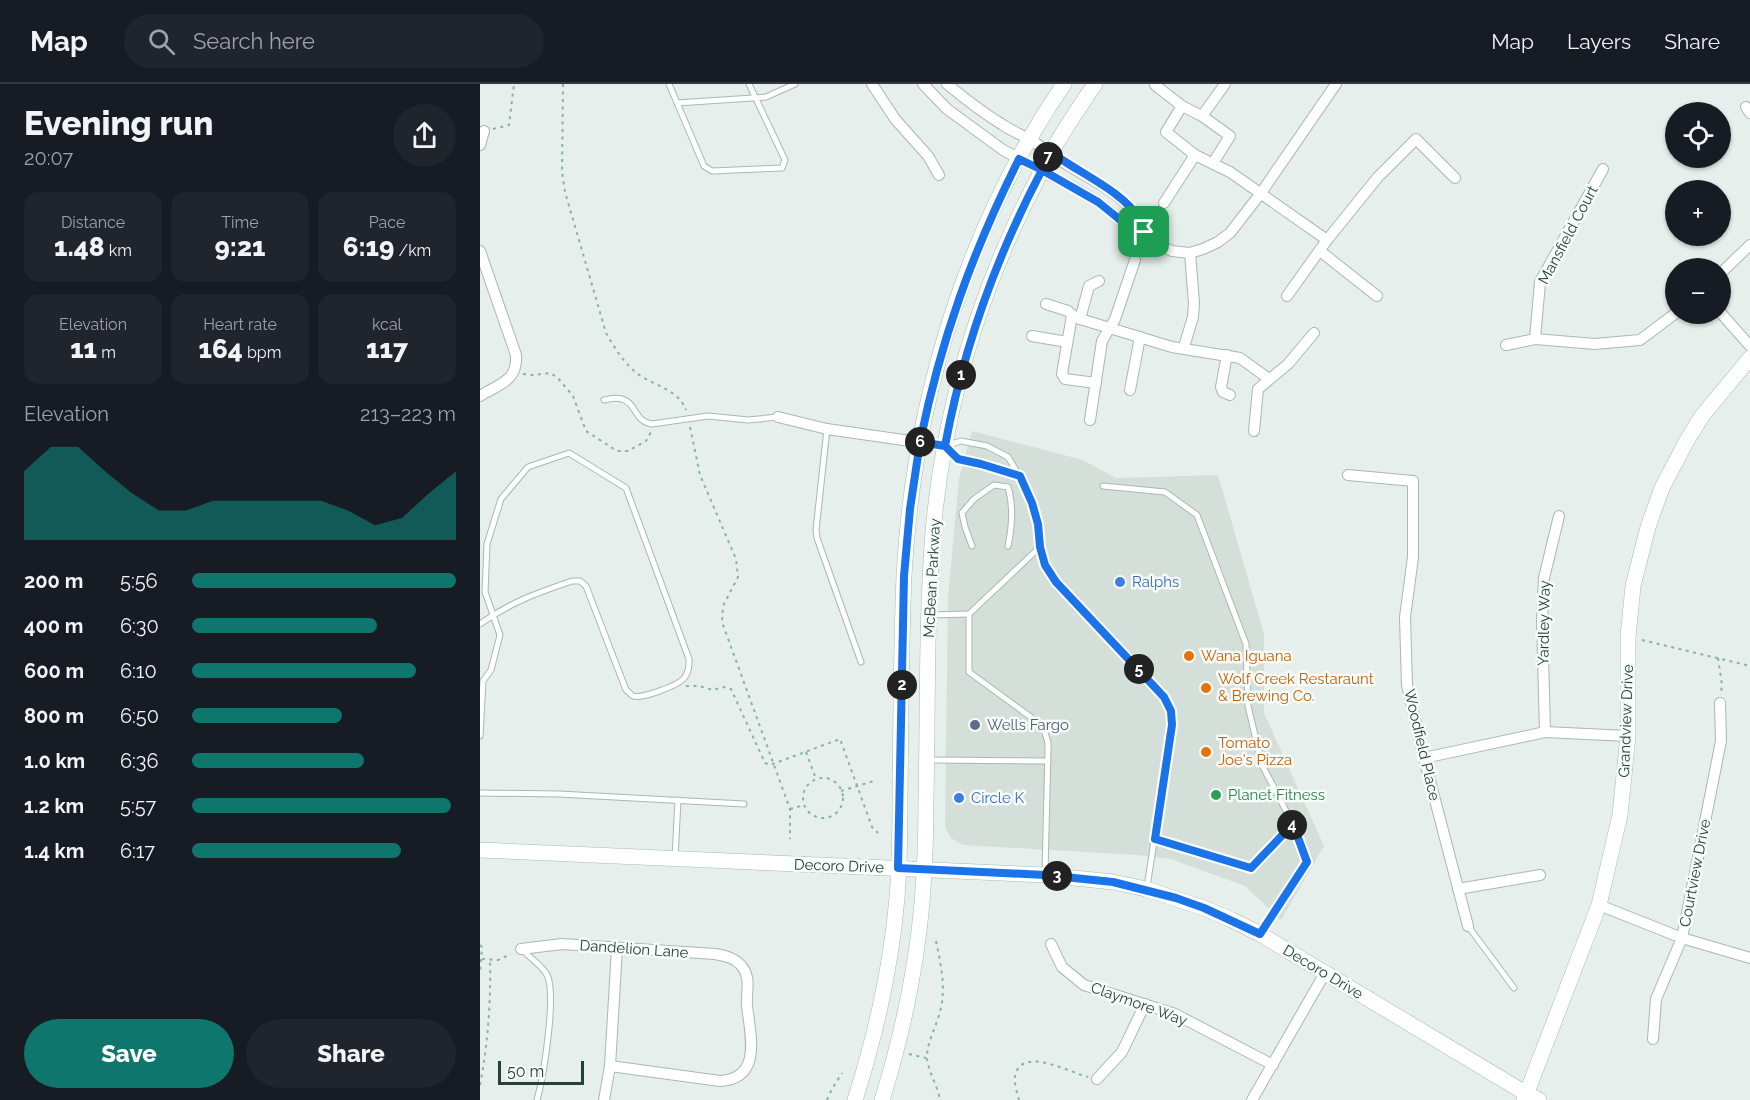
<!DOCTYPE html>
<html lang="en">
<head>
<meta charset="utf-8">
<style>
  body { margin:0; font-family:Raleway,sans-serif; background:#20242c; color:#f1f3f6; height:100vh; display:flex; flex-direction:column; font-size:22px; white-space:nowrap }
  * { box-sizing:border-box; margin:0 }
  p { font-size:20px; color:#9ea1a6 }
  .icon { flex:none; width:33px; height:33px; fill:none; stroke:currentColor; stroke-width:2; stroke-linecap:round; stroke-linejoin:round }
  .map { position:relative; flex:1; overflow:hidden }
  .panel { display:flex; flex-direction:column; background:#171b24; width:480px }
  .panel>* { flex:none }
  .controls { position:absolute; left:1185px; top:18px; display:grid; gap:12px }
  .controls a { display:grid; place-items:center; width:66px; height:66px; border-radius:50%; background:#171b24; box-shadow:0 2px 4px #0004; font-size:30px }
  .scale { position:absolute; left:18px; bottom:15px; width:86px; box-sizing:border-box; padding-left:6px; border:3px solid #24423a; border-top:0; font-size:16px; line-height:21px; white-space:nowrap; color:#24423a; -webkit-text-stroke:4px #f7fbf9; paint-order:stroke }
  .pin { position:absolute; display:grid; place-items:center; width:51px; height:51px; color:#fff; margin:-26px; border-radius:12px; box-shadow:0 3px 9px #0006 }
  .km { position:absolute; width:30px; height:30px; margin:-15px; border-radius:50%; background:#222; color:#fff; font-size:16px; line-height:30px; text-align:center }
  .round { display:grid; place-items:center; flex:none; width:63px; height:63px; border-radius:32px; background:#20242c }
  .headline { display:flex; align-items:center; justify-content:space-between; height:102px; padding:0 24px }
  h1 { font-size:33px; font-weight:800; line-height:45px }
  .metrics { display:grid; grid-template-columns:repeat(3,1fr); gap:9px; height:102px; padding:6px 24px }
  .metrics div { display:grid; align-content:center; border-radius:15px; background:#20242c; text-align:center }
  .metrics b { font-size:26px; font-weight:800 }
  .metrics small { font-size:16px; font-weight:400 }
  .metrics p { font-size:16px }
  .chart { height:168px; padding:12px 24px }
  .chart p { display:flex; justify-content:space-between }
  .chart svg { width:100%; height:108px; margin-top:6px; fill:#0f766e; opacity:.7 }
  .cta { display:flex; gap:12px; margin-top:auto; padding:12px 24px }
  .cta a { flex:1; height:69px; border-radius:36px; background:#0f766e; color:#fff; font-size:24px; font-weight:800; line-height:69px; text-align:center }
  .cta a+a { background:#20242c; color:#f1f3f6 }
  ul { padding:0 24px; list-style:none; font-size:20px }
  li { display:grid; grid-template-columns:96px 72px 1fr; align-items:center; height:45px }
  li i { height:15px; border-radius:8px; background:#0f766e }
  header { display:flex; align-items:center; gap:36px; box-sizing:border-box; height:84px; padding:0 30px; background:#171b24; border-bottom:2px solid #363941 }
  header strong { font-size:28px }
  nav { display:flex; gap:33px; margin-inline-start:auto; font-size:21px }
  .search { width:420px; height:54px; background:#20242c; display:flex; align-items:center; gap:15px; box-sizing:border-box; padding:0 21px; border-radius:33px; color:#9ea1a6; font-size:22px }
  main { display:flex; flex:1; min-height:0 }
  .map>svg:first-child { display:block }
</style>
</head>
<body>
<header>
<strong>Map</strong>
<div class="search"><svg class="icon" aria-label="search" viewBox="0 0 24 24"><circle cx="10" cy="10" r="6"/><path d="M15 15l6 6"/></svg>Search here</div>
<nav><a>Map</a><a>Layers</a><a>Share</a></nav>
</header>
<main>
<section class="panel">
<div class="headline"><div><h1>Evening run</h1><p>20:07</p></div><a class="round"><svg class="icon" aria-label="share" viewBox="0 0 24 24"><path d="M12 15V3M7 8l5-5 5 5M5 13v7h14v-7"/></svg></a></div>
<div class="metrics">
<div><p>Distance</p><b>1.48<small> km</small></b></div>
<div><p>Time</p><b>9:21</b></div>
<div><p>Pace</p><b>6:19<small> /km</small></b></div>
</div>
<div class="metrics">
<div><p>Elevation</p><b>11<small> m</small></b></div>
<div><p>Heart rate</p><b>164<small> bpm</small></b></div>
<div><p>kcal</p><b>117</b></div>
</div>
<div class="chart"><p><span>Elevation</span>213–223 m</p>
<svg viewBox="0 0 160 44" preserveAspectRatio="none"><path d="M0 44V16L10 6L20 6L30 16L40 25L50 32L60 32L70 28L80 28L90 28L100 28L110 28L120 32L130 38L140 35L150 25L160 16V44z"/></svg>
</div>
<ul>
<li><b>200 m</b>5:56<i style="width:100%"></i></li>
<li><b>400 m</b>6:30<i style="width:70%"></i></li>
<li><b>600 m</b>6:10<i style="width:85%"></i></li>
<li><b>800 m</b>6:50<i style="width:57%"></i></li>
<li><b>1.0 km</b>6:36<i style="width:65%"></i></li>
<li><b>1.2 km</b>5:57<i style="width:98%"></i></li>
<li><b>1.4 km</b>6:17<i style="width:79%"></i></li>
</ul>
<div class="cta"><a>Save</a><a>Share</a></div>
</section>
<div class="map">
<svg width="1270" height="1016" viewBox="0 0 1270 1016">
  <rect width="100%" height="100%" fill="#e6efeb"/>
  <path fill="#d4dfda" d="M492 347 603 376 636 394 738 391 784 550V629L844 762 801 836 765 802 691 775 658 771 483 761 471 754 465 743 468 513 479 395Z"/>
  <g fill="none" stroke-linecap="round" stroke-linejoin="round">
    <g stroke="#a8b8b2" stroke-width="7">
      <g id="lane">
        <path d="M189 0 224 82 232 87 302 84 305 76 269 0"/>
        <path d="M197 19 286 13 315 0"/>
        <path d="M124 316C160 307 149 337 172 340L228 332 268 336 298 333"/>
        <path d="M347 345 336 446 337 454 381 578"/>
        <path d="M540 392 501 380 478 375 465 362 481 357 507 362 528 373 546 403 552 419 558 440 560 463 565 481 576 498 684 613 691 627 692 641 667 803"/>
        <path d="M623 402 685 408 717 431 766 560 768 622 782 681 813 740 827 778 781 848"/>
        <path d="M492 462 485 443 482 429 494 415 514 401 528 403C534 423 532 443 528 462"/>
        <path d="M560 463 489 530V588L563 642 568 659V666L565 788"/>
        <path d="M451 531 489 530"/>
        <path d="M0 540C31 518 57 509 92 497H100L106 502 146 606C148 607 151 611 153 612 162 615 200 601 205 593 209 587 209 582 209 575L146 404 89 369 48 383 21 415 7 460 5 508 20 551 11 586 3 597 0 652"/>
        <path d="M449 676 568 677"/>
        <path d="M0 709 79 710 264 720"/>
        <path d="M675 755 771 784 813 740"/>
        <path d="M195 774 198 716"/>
        <path d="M988 842 1034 904"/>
        <path d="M42 866C50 873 60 881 66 889 78 907 63 994 57 1016"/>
      </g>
    </g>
    <g stroke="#a8b8b2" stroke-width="12">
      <g id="street">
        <path d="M392 0 415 35 448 72 459 91"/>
        <path d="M443 0 467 25 523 66 596 105 618 118 649 143 664 149 677 160 692 167 710 169 723 165 738 158 750 149 781 109 856 0"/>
        <path d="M467 0C485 15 503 29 523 41 532 47 542 51 552 57 564 64 574 73 586 80 617 100 651 111 664 149"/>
        <path d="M675 1 702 22 722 32 750 52 733 79"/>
        <path d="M702 22 686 48 715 71 750 88 847 156"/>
        <path d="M1266 23 1270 29"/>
        <path d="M722 32 745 0"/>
        <path d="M0 61 4 47"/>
        <path d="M684 119 715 71"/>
        <path d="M0 167 36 271C38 297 19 300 0 312"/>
        <path d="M840 167 897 212"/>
        <path d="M1240 190 1270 161"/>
        <path d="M807 212 847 156 898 93 936 55 975 94"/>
        <path d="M566 220 588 227 592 231 600 235 692 263 760 274 789 295"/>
        <path d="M1240 228 1270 262"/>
        <path d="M592 231 582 290 585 295 616 299"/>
        <path d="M600 235 609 202 619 197"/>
        <path d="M552 252 587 258"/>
        <path d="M1055 255 1060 198 1123 85"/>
        <path d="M1026 261 1055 255 1115 260 1160 256 1196 229"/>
        <path d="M704 263 713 233 714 219 710 169"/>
        <path d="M747 271 741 303 743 308 750 311"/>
        <path d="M650 306 660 253"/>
        <path d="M298 333 347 345 465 362"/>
        <path d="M610 336 622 257 635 235 655 176"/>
        <path d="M774 347 778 305 808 280 834 249"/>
        <path d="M868 391 933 397V473L925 533 927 601 944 674 988 842"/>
        <path d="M1065 648 1062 535 1064 494 1079 432"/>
        <path d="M944 674 1065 648 1148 652"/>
        <path d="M978 805 1060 791"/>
        <path d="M1119 821 1202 854 1270 874"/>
        <path d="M571 860 582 883 604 901 695 930 793 981"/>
        <path d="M41 865 82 860 235 870C246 872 256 874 263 884 271 895 266 908 267 921 270 951 283 994 240 997L130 982"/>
        <path d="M1173 955 1176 915 1202 854 1241 657 1240 619"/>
        <path d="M617 995 642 968 665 920"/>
        <path d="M124 1016 130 982 137 864"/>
        <path d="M772 1016 845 889"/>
      </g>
    </g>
    <g stroke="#a4bbb3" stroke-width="16">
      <g id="secondary">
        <path d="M0 766 565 791 633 798 666 805 724 824 752 836 780 850 1047 1010 1059 1016"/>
        <path d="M375 1016C396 950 411 883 417 814 420 779 420 744 420 709 421 637 421 564 424 492 433 319 486 143 584 0"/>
        <path d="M402 1016C422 952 436 886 442 819 445 784 446 749 446 713 448 625 446 536 453 448 464 323 501 201 560 90 564 83 567 74 572 67 585 44 600 22 615 0"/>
        <path d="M1044 1016 1119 821 1140 731 1148 652V553L1153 502 1168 443 1182 404 1206 358 1222 332 1270 274"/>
      </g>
    </g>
    <g stroke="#86b3a5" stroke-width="2" stroke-dasharray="3 4.5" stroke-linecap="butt">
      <path d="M83 0 82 88 85 108 126 249C134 263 142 276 154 287 170 301 198 304 206 326"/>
      <path d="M13 45 29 41 34 0"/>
      <path d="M43 290 53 291 70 289 77 293 93 312 106 347 137 367H148L166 357 171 348"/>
      <path d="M210 343 220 391 256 475 258 493 243 522 242 538 310 725V755"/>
      <path d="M1162 556 1270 582"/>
      <path d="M1238 574 1242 601 1241 609"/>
      <path d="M206 602H219L233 606 243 603 251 605 285 679 290 681 360 655 392 743 398 749"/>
      <path d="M326 668 336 695"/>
      <circle cx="343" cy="714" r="20"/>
      <path d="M361 707 397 696"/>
      <path d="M310 725 324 721"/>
      <path d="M456 857C461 882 467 906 459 931 455 945 448 957 447 971 446 984 458 1002 460 1016"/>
      <path d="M0 861 2 863 0 889"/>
      <path d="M2 875 18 876 31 870"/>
      <path d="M429 970 446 974"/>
      <path d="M0 1001C8 959 11 918 10 876"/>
      <path d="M347 1016 352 1005 362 989"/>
      <path d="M539 1016C537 1009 534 999 535 992 541 961 591 989 608 993"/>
    </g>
    <use href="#lane" stroke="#fff" stroke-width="5"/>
    <use href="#street" stroke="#fff" stroke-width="10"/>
    <use href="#secondary" stroke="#fff" stroke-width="15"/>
  </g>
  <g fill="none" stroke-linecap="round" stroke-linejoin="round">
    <g stroke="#fff" stroke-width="12">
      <path id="route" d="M664 148 649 143 618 118 562 86C516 173 483 265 465 362L440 358 430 425 424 492 418 784 565 791 633 798 696 814 724 824 780 850 827 778 813 740 771 784 675 755 692 641 691 627 684 613 576 498 565 481 560 463 558 440 552 419 540 392 501 380 478 375 465 362 440 358C461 255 492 169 539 75L562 86 571 68C595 87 645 108 659 135 661 139 663 144 664 148"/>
    </g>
    <use href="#route" stroke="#1a73e8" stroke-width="8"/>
  </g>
  <g fill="#3f7fe0" stroke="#f7fbf9" stroke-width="2">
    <circle cx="640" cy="498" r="6"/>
    <circle cx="479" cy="714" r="6"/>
  </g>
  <g fill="#e8710a" stroke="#f7fbf9" stroke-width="2">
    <circle cx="709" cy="572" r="6"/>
    <circle cx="726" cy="604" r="6"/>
    <circle cx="726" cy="668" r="6"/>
  </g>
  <circle fill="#5c6f8a" stroke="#f7fbf9" stroke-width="2" cx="495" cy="641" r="6"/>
  <circle fill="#2e9e5b" stroke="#f7fbf9" stroke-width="2" cx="736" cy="711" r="6"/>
  <g text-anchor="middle" stroke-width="5" stroke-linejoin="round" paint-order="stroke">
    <g font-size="15" fill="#24423a" stroke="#f7fbf9">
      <text transform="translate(1088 151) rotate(-62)" y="5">Mansfield Court</text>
      <text transform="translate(452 494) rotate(-87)" y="5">McBean Parkway</text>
      <text transform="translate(1064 539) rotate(-89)" y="5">Yardley Way</text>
      <text transform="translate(1146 637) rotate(-88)" y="5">Grandview Drive</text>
      <text transform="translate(942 661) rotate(77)" y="5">Woodfield Place</text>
      <text transform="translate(359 782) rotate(2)" y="5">Decoro Drive</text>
      <text transform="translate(1215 789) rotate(-79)" y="5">Courtview Drive</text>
      <text transform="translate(154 865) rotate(4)" y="5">Dandelion Lane</text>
      <text transform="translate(843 888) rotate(31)" y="5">Decoro Drive</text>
      <text transform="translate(659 920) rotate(20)" y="5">Claymore Way</text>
    </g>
    <g font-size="15" fill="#366cbe" stroke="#f7fbf9" text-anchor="start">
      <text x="652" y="503">Ralphs</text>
      <text x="491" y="719">Circle K</text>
    </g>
    <g font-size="15" fill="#c56008" stroke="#f7fbf9" text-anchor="start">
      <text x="721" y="577">Wana Iguana</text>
      <text x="738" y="600">Wolf Creek Restaraunt<tspan x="738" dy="17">&amp; Brewing Co.</tspan></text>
      <text x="738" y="664">Tomato<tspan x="738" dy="17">Joe's Pizza</tspan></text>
    </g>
    <g font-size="15" fill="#4e5e75" stroke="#f7fbf9" text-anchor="start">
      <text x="507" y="646">Wells Fargo</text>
    </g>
    <g font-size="15" fill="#27864d" stroke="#f7fbf9" text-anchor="start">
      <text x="748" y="716">Planet Fitness</text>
    </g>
  </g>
</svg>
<div class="controls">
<a><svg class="icon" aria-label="locate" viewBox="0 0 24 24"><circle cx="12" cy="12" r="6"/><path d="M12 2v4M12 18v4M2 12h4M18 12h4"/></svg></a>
<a>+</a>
<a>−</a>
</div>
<div class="scale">50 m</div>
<div class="pin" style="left:664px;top:148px;background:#1e9e55"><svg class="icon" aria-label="arrive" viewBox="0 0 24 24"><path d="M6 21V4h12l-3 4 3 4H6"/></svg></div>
<b class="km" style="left:481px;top:291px">1</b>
<b class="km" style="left:422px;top:601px">2</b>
<b class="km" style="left:577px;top:792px">3</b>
<b class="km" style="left:812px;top:741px">4</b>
<b class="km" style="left:659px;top:585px">5</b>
<b class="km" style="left:440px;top:358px">6</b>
<b class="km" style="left:568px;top:73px">7</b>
</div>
</main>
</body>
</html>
